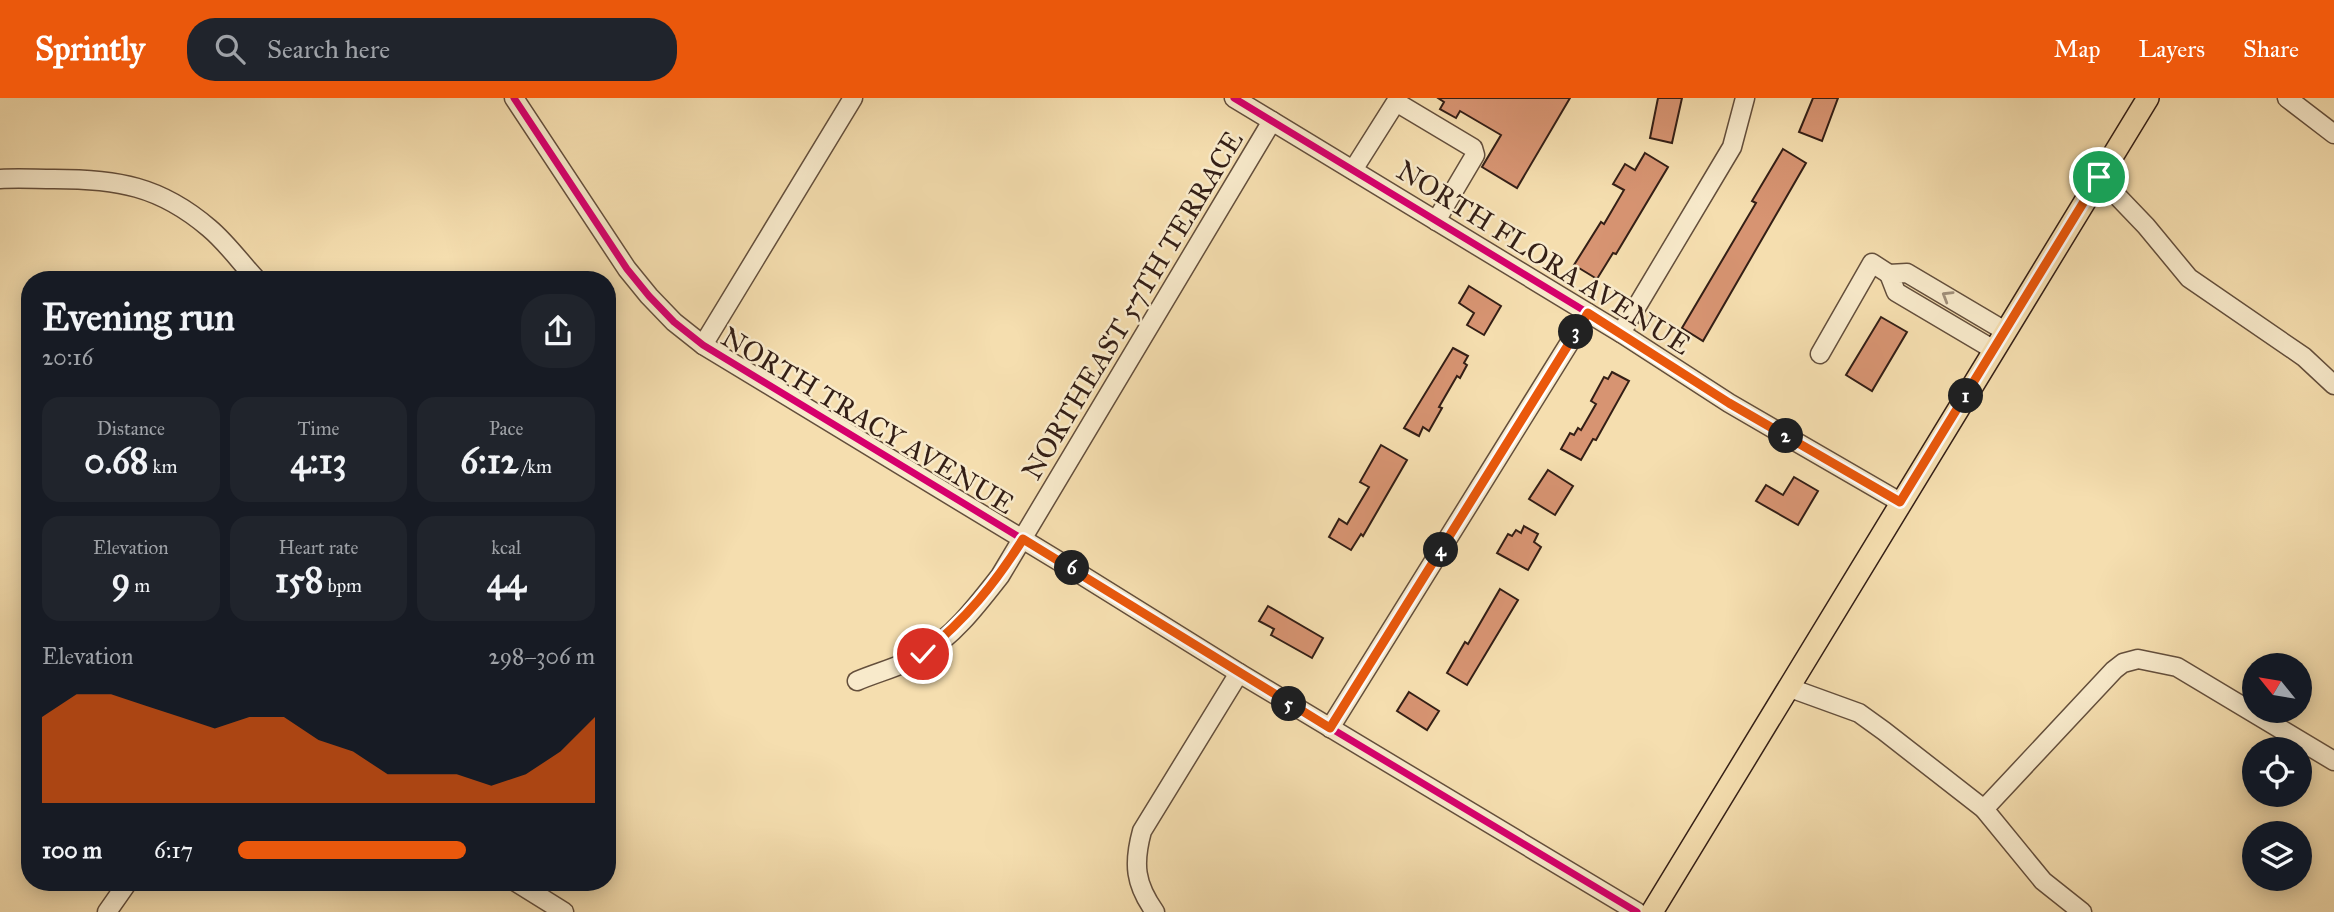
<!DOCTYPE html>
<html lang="en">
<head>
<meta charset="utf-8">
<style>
  body { margin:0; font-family:"IM FELL Great Primer",serif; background:#20242c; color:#f1f3f6; height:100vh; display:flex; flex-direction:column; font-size:26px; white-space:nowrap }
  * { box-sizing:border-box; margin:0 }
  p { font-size:23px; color:#9ea1a6 }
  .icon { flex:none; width:38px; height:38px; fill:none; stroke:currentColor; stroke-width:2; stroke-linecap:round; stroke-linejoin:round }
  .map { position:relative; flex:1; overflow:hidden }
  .details { position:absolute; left:21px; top:173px; width:595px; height:620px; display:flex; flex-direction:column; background:#171b24; border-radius:28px; box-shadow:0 4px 18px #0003 }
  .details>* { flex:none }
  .needle { width:46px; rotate:300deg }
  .buttons { position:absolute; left:2242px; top:555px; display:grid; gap:14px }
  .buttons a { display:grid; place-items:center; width:70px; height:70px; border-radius:50%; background:#171b24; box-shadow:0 4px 18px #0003; font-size:35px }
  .pin { position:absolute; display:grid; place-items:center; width:60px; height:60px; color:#fff; margin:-30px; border:4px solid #fff; border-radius:50%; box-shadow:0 2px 7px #0007 }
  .km { position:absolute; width:35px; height:35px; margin:-18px; border-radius:50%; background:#222; color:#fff; font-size:19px; line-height:35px; text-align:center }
  .round { display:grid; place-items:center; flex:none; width:74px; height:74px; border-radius:28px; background:#20242c }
  .overview { display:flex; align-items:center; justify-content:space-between; height:119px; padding:0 21px }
  h1 { font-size:38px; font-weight:700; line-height:52px }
  .metrics { display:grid; grid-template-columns:repeat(3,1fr); gap:10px; height:119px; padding:7px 21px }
  .metrics div { display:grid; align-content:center; border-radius:18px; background:#20242c; text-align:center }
  .metrics b { font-size:35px; font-weight:700 }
  .metrics small { font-size:19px; font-weight:400 }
  .metrics p { font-size:19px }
  .chart { height:196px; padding:14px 21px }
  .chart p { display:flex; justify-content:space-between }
  .chart svg { width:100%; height:126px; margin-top:7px; fill:#ea580c; opacity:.7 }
  ul { padding:0 21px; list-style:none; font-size:23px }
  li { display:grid; grid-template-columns:112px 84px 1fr; align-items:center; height:52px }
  li i { height:18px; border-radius:9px; background:#ea580c }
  header { display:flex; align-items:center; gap:42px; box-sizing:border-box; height:98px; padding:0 35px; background:#ea580c; color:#fff }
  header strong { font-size:33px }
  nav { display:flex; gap:38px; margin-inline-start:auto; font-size:24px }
  .search { width:490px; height:63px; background:#20242c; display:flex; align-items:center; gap:18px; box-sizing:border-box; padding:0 24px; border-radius:28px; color:#9ea1a6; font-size:26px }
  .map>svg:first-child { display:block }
</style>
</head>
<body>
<header>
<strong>Sprintly</strong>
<div class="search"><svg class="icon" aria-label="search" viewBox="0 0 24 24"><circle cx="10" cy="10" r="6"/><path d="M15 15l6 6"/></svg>Search here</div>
<nav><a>Map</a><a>Layers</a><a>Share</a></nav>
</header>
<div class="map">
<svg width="2334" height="814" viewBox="0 0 2334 814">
  <rect width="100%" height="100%" fill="#f5deaf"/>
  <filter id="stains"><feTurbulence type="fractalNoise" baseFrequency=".00286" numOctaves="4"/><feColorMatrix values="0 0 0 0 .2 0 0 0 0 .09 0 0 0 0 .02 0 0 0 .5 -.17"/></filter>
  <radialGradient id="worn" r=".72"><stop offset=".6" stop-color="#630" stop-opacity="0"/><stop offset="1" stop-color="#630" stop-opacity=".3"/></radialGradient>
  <g fill="#d79472" stroke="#341f16" stroke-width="2">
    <path d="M1438 0H1570L1517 90 1482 69 1501 37 1460 13 1456 20 1440 11 1444 4Z"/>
    <path d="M1658 0H1682L1672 45 1650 40Z"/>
    <path d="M1813 0H1838L1822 43 1799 34Z"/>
    <path d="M1783 51 1806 65 1703 243 1682 230 1756 105 1752 103Z"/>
    <path d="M1645 55 1668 69 1616 156 1613 155 1597 181 1574 167 1601 124 1604 126 1624 92 1613 86 1625 66 1635 72Z"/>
    <path d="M1469 188 1501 208 1484 237 1467 227 1474 215 1459 205Z"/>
    <path d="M1881 219 1907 234 1872 293 1846 277Z"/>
    <path d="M1453 250 1468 258 1464 265 1467 267 1460 280 1457 278 1439 309 1442 310 1429 333 1423 329 1419 338 1404 330Z"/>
    <path d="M1612 274 1629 283 1596 342 1593 341 1581 362 1561 351 1570 335 1574 337 1578 330 1581 332 1596 306 1591 303 1604 279 1608 281Z"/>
    <path d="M1381 347 1407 362 1363 438 1361 436 1351 452 1329 439 1339 421 1347 426 1369 389 1360 384Z"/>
    <path d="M1548 372 1573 388 1555 417 1529 401Z"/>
    <path d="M1794 379 1818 393 1798 427 1756 403 1766 387 1783 397Z"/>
    <path d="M1524 428 1538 436 1534 444 1541 449 1528 472 1497 455 1508 436 1512 438 1516 432 1521 435Z"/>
    <path d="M1500 491 1518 502 1467 587 1447 575 1465 544 1468 546Z"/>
    <path d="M1268 508 1323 540 1312 560 1271 537 1274 531 1259 523Z"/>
    <path d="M1409 594 1439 613 1427 632 1397 613Z"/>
  </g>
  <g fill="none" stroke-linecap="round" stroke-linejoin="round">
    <g stroke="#644f3c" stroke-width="21">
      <g id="minor">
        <path d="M514 0 627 171 649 198 674 224 703 247 1080 476 1239 575 1637 814"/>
        <path d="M1234 0 1621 235 1729 305 1900 404"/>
        <path d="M2287 0 2334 36"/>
        <path d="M1353 72 1396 4 1473 50 1475 57 1436 123"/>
        <path d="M2099 79 2146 128 2189 180 2304 259 2334 287"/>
        <path d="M0 81C18 80 36 81 54 81 117 81 160 88 209 130 227 145 241 165 257 182"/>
        <path d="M1621 235 1732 49 1745 0"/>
        <path d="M703 247 853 0"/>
        <path d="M1994 252 1896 194 1889 176 1907 175 2005 233"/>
        <path d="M1820 256 1872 165 1889 176"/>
        <path d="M857 583C878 574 903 568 923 556 954 538 978 506 1000 478L1272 23"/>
        <path d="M1790 590 1859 615 1884 633 1984 711 2043 783 2082 814"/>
        <path d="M1330 630 1588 215"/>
        <path d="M1984 711 2114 572 2123 565 2138 561 2177 569 2334 663"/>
        <path d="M516 784 564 814"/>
        <path d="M107 814 128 784"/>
        <path d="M1155 814C1135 786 1133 766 1142 733L1239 575"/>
      </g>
    </g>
    <g stroke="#341f16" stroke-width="24">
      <path id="major" d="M1652 814 2148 0"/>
    </g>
    <use href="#minor" stroke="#f8eacb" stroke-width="18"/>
    <use href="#major" stroke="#f5deaf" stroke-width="21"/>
    <g stroke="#f8eacb" stroke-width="11">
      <g id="cycleway">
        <path d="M514 0 627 171 649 198 674 224 703 247 1080 476 1239 575 1637 814"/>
        <path d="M1234 0 1621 235 1729 305 1900 404"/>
      </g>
    </g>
    <use href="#cycleway" stroke="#d6006c" stroke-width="7"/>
  </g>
  <defs><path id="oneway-chevron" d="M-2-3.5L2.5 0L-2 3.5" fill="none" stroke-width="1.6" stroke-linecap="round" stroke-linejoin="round" transform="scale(1.75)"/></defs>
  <use stroke="#a08f7a" href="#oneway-chevron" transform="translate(1947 198) rotate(-149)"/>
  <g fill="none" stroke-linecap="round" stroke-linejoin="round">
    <g stroke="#fff" stroke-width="14">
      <path id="route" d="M923 556C966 521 994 487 1023 441L1330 630 1588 215 1729 305 1900 404 2099 79"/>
    </g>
    <use href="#route" stroke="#ea580c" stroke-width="9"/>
  </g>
  <g text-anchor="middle" stroke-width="5" stroke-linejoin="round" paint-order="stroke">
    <g font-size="28" fill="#341f16" stroke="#f8eacb">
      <text transform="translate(1544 159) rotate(32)" y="10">NORTH FLORA AVENUE</text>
      <text transform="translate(1132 207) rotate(-59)" y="10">NORTHEAST 57TH TERRACE</text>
      <text transform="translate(868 322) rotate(31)" y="10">NORTH TRACY AVENUE</text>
    </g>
  </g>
  <rect width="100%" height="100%" filter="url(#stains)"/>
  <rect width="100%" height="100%" fill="url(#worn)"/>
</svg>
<div class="buttons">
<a><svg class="needle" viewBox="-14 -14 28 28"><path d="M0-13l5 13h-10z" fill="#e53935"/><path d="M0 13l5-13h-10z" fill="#9ea1a6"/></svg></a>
<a><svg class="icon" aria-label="locate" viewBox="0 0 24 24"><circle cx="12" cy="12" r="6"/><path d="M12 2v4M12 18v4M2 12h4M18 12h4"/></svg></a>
<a><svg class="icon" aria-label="layers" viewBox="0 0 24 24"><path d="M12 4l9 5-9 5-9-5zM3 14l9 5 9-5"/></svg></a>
</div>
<div class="pin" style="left:2099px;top:79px;background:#1e9e55"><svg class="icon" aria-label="arrive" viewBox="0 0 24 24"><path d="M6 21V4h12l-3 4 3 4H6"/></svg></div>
<div class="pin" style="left:923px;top:556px;background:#d93025"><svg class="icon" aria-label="check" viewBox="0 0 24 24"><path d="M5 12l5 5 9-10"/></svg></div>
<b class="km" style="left:1966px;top:298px">1</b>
<b class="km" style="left:1786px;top:338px">2</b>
<b class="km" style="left:1576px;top:234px">3</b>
<b class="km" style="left:1441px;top:452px">4</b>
<b class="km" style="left:1289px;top:606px">5</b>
<b class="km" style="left:1072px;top:470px">6</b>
<section class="details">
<div class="overview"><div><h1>Evening run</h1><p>20:16</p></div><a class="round"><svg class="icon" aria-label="share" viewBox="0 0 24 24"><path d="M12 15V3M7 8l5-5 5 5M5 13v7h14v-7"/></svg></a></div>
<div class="metrics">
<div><p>Distance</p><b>0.68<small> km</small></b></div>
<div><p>Time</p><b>4:13</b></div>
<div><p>Pace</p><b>6:12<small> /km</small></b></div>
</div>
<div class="metrics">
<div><p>Elevation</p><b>9<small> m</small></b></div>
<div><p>Heart rate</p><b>158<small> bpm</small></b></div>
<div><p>kcal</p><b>44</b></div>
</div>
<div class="chart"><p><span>Elevation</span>298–306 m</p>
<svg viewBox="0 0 160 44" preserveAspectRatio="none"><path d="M0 44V14L10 6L20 6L30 10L40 14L50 18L60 14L70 14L80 22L90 26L100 34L110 34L120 34L130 38L140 34L150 26L160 14V44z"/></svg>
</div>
<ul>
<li><b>100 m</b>6:17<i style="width:64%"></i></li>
</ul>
</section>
</div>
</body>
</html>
